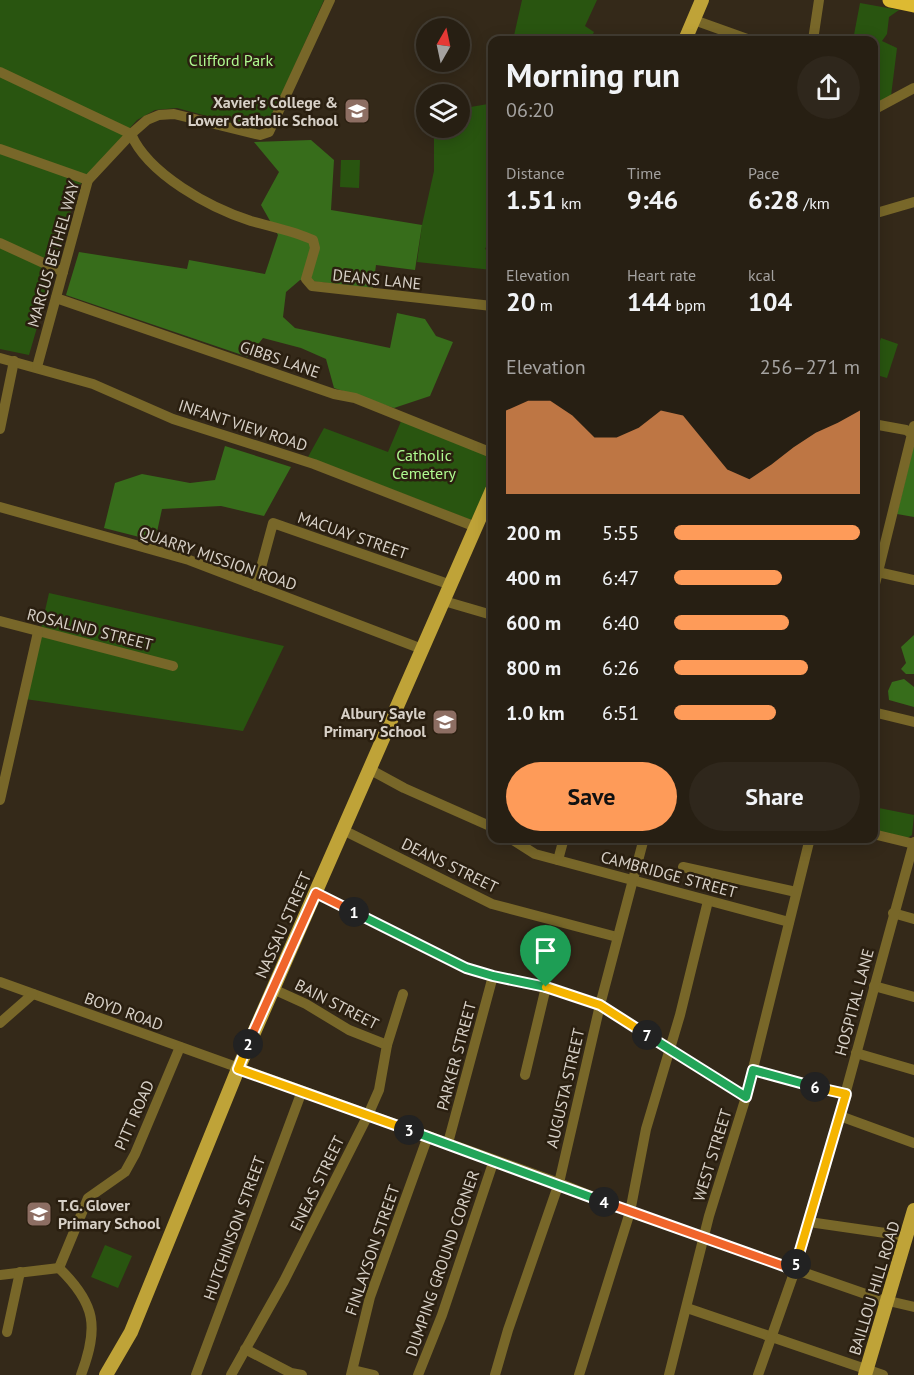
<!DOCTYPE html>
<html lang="en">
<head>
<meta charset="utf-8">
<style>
  body { margin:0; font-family:"PT Sans",sans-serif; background:#2f271c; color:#f1f3f6; height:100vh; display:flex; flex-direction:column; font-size:22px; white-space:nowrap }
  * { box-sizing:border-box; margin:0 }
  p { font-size:20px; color:#a4a2a0 }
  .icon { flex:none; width:33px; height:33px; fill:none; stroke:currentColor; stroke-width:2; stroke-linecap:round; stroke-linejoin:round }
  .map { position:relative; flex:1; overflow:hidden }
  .details { position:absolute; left:488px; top:36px; width:390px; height:807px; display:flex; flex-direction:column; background:#271f13; border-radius:12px; box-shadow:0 3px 15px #0003,0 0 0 2px #433d33 }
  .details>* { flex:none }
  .needle { width:39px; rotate:9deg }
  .tools { position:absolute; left:416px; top:18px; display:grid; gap:12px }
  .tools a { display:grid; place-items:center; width:54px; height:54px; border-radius:50%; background:#271f13; box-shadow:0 3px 15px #0003,0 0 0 2px #433d33; font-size:30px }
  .pin { position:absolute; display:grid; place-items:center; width:51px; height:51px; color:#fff; margin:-62px -26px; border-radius:50% 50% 50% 0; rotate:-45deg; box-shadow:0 0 6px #0007 }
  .pin .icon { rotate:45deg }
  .km { position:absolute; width:30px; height:30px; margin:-15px; border-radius:50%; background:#222; color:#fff; font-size:16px; line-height:30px; text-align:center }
  .round { display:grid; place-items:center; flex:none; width:63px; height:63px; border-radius:32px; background:#2f271c }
  .headline { display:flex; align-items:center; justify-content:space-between; height:102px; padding:0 18px }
  h1 { font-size:33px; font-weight:700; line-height:45px }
  .metrics { display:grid; grid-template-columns:repeat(3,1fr); gap:9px; height:102px; padding:6px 18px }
  .metrics div { display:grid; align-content:center }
  .metrics b { font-size:26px; font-weight:700 }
  .metrics small { font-size:16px; font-weight:400 }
  .metrics p { font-size:16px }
  .chart { height:168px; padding:12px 18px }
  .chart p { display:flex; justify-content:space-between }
  .chart svg { width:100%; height:108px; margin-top:6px; fill:#fe9b59; opacity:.7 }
  .action { display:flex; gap:12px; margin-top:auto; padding:12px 18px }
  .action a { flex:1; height:69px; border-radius:36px; background:#fe9b59; color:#111; font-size:24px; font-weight:700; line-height:69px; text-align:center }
  .action a+a { background:#2f271c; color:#f1f3f6 }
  ul { padding:0 18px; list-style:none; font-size:20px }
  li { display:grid; grid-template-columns:96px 72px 1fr; align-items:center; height:45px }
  li i { height:15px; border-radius:8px; background:#fe9b59 }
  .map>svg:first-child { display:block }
</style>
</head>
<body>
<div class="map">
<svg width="914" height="1375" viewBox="0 0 914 1375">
  <rect width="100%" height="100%" fill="#342919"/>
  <g fill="#295510">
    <path d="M0 0H324L272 116 255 129 177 108 155 110 137 120 78 187 29 355 0 349Z"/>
    <path d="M522 0H597L585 26 594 32 590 40H513Z"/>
    <path d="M860 3 899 10 889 17 887 34 882 41 897 48 891 96 873 106V40H853Z"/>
    <path d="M492 95V235L485 249 492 253V270L417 262 422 225 434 171V128H459V109L488 104Z"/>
    <path d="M341 160H360L359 188 340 187Z"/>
    <path d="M881 338 898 344 887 378 873 374V361Z"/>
    <path d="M402 419 492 457V477L471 520 308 457 324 428 388 452Z"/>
    <path d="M49 593 284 646 243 731 25 699Z"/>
    <path d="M879 808 914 815 912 835 906 839 876 831Z"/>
    <path d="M105 1245 132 1256 118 1288 91 1277Z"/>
  </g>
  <g fill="#376d1b">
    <path d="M311 140 334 160 331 210 422 225 415 270 376 265 373 288 300 280 286 292 283 317 295 328 390 348 397 313 425 319 436 336 453 342 430 396 394 408 334 388 326 359 301 348 263 338 248 357 66 295 79 252 187 269 189 260 265 274 278 235 261 205 279 172 254 142Z"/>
    <path d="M914 444V517L897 514Z"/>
    <path d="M225 446 291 467 264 516 221 506 162 509 155 541 104 528 115 483 142 474 190 483 215 480Z"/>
    <path d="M914 635V674H906L901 669 906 663 901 647Z"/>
    <path d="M904 679 914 687V707L889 700 888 691 892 682Z"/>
  </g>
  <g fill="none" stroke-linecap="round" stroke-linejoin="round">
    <g stroke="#786729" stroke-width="10">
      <path d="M694 20 750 40"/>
      <path d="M813 40 819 0"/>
      <path d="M0 72 131 134C148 174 210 208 251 221 272 227 294 231 313 240L315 248 306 279 312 286 492 306"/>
      <path d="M873 110 914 88"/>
      <path d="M0 149 88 180"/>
      <path d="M873 214 914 202"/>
      <path d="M0 243 63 272"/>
      <path d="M56 298 334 394 355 398 492 453"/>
      <path d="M0 358 93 384 173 419 314 464 476 527"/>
      <path d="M37 367 88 180 131 134 147 120 159 115 174 114 260 135 269 132 330 0"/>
      <path d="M873 424 906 430 914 435"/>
      <path d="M0 429 14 361"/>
      <path d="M0 507 189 560 422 649"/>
      <path d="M873 571 914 580"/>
      <path d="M256 586 273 523 451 585"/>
      <path d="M873 592 914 426"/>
      <path d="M444 601 492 615"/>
      <path d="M0 621 173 666"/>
      <path d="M873 712 914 722"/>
      <path d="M369 769 404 788 492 827"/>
      <path d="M0 800 38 632"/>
      <path d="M343 830 492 904 617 937"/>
      <path d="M873 834 914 844"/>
      <path d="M510 838 535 854 789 922"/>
      <path d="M558 860 564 838"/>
      <path d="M683 867 796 892"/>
      <path d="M316 893 466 968 493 976 546 987 600 1005 746 1097"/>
      <path d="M893 913 914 919"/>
      <path d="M0 982 559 1183 630 1212 880 1299 914 1307"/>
      <path d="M874 986 914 997"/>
      <path d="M273 989 306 1004 349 1030 387 1045"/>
      <path d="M0 1023 33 994"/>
      <path d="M856 1053 914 1070"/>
      <path d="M753 1070 845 1094"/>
      <path d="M525 1075 546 987"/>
      <path d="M840 1116 914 1143"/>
      <path d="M448 1143 493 976"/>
      <path d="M809 1222 906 1236"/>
      <path d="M59 1268 88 1198 125 1172 135 1154 180 1047"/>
      <path d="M59 1268C96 1304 99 1327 81 1375"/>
      <path d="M0 1275 59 1268"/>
      <path d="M687 1308 883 1375"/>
      <path d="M7 1332 20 1272"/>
      <path d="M245 1349 291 1373 302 1375"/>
      <path d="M353 1370 374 1375"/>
      <path d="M196 1375 302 1091"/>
      <path d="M231 1375 284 1281 368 1115 379 1090 387 1045 403 994"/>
      <path d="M351 1375 370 1297 428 1136"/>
      <path d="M418 1375 442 1315 494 1160"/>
      <path d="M495 1375 508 1330 559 1183 600 1005 644 838"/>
      <path d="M579 1375 630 1212 646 1129 680 1015 708 901"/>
      <path d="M669 1375 709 1216 746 1097 810 838"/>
      <path d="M758 1375 795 1270 822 1179 914 842"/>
    </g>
    <g stroke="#bfa338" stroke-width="14">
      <path d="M685 40 702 0"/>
      <path d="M106 1375 131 1332 238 1069 492 490"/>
      <path d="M865 1375 914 1210"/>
    </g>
    <path stroke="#ddba32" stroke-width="15" d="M890 0 914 5"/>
  </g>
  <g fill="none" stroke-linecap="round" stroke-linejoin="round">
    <g stroke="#fff" stroke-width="12">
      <path id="split-1" d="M354 912 466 968 493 976 546 987"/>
    </g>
    <g stroke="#fff" stroke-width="12">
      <path id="split-2" d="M248 1044 316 893 354 912"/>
    </g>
    <g stroke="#fff" stroke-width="12">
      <path id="split-3" d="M248 1044 238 1069 409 1130"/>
    </g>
    <g stroke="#fff" stroke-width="12">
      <path id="split-4" d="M409 1130 604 1202"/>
    </g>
    <g stroke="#fff" stroke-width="12">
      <path id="split-5" d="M604 1202 795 1270 796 1264"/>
    </g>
    <g stroke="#fff" stroke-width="12">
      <path id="split-6" d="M796 1264 846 1094 815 1087"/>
    </g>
    <g stroke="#fff" stroke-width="12">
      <path id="split-7" d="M647 1035 746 1097 753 1070 815 1087"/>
    </g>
    <g stroke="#fff" stroke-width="12">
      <path id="split-8" d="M546 987 600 1005 647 1035"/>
    </g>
    <use href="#split-1" stroke="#22a559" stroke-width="8"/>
    <use href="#split-2" stroke="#f0652b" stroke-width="8"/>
    <use href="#split-3" stroke="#f5b400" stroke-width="8"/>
    <use href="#split-4" stroke="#22a559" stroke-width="8"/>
    <use href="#split-5" stroke="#f0652b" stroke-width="8"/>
    <use href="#split-6" stroke="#f5b400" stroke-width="8"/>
    <use href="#split-7" stroke="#22a559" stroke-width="8"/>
    <use href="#split-8" stroke="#f5b400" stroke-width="8"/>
  </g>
  <defs>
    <g id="school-square" transform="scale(1.35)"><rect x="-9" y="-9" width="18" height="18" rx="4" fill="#8d6e63" stroke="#2a1f10"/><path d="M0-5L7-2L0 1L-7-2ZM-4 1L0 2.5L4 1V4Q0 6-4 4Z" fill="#fff"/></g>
  </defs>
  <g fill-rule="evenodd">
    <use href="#school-square" x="357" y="111"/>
    <use href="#school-square" x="445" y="722"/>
    <use href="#school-square" x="39" y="1214"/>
  </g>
  <g text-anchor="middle" stroke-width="5" stroke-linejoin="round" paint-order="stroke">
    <g font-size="16" fill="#aff98f" stroke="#2a1f10">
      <text x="231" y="66">Clifford Park</text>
      <text x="424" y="461">Catholic<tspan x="424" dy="18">Cemetery</tspan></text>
    </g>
    <g font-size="16" font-weight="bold" fill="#d7d0c7" stroke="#2a1f10" text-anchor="end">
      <text x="338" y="108">Xavier's College &amp;<tspan x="338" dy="18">Lower Catholic School</tspan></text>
      <text x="426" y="719">Albury Sayle<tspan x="426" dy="18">Primary School</tspan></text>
      <text x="58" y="1211" text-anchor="start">T.G. Glover<tspan x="58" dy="18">Primary School</tspan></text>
    </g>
    <g font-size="16" fill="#d7d0c7" stroke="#2a1f10">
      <text transform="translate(53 254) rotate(-74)" y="6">MARCUS BETHEL WAY</text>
      <text transform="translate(377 279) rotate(6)" y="6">DEANS LANE</text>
      <text transform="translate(280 359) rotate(19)" y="6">GIBBS LANE</text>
      <text transform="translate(243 425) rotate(18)" y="6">INFANT VIEW ROAD</text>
      <text transform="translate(353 535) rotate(19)" y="6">MACUAY STREET</text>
      <text transform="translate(218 558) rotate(19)" y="6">QUARRY MISSION ROAD</text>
      <text transform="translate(90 629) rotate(14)" y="6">ROSALIND STREET</text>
      <text transform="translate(450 865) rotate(26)" y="6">DEANS STREET</text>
      <text transform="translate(669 874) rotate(15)" y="6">CAMBRIDGE STREET</text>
      <text transform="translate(283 925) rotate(-66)" y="6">NASSAU STREET</text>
      <text transform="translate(854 1002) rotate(-75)" y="6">HOSPITAL LANE</text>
      <text transform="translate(337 1004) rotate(27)" y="6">BAIN STREET</text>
      <text transform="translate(124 1011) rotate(20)" y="6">BOYD ROAD</text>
      <text transform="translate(456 1056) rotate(-75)" y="6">PARKER STREET</text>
      <text transform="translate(565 1088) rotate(-77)" y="6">AUGUSTA STREET</text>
      <text transform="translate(134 1115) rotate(-66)" y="6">PITT ROAD</text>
      <text transform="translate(712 1155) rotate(-73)" y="6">WEST STREET</text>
      <text transform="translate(317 1183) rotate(-64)" y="6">ENEAS STREET</text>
      <text transform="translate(234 1228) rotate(-70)" y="6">HUTCHINSON STREET</text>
      <text transform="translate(372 1250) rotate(-71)" y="6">FINLAYSON STREET</text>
      <text transform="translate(442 1263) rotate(-71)" y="6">DUMPING GROUND CORNER</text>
      <text transform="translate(874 1288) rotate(-73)" y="6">BAILLOU HILL ROAD</text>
    </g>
  </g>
</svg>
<div class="tools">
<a><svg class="needle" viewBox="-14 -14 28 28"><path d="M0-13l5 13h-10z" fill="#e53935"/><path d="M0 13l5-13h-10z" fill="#a4a2a0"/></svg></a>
<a><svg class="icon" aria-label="layers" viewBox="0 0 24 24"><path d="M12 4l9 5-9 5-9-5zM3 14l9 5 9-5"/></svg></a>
</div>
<div class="pin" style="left:546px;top:987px;background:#1e9e55"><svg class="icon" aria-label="arrive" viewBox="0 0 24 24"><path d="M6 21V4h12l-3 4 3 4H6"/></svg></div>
<b class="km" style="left:354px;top:912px">1</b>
<b class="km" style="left:248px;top:1044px">2</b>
<b class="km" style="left:409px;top:1130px">3</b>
<b class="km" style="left:604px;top:1202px">4</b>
<b class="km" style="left:796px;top:1264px">5</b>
<b class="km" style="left:815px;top:1087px">6</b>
<b class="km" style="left:647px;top:1035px">7</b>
<section class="details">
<div class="headline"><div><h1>Morning run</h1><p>06:20</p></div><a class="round"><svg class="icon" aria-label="share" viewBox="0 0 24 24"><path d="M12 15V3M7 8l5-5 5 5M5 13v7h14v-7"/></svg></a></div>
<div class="metrics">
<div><p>Distance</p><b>1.51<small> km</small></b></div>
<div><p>Time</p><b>9:46</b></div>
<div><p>Pace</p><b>6:28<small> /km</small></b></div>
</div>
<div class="metrics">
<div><p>Elevation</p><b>20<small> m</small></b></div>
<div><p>Heart rate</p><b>144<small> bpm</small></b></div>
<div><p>kcal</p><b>104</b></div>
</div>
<div class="chart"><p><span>Elevation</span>256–271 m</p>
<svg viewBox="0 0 160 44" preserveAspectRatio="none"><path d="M0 44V10L10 6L20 6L30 12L40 21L50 21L60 17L70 10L80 12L90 23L100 34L110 38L120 32L130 25L140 19L150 15L160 10V44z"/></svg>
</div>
<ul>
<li><b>200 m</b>5:55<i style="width:100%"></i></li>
<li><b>400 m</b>6:47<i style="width:58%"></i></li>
<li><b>600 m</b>6:40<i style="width:62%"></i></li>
<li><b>800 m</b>6:26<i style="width:72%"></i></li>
<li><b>1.0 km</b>6:51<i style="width:55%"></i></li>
</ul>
<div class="action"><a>Save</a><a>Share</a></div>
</section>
</div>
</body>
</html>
